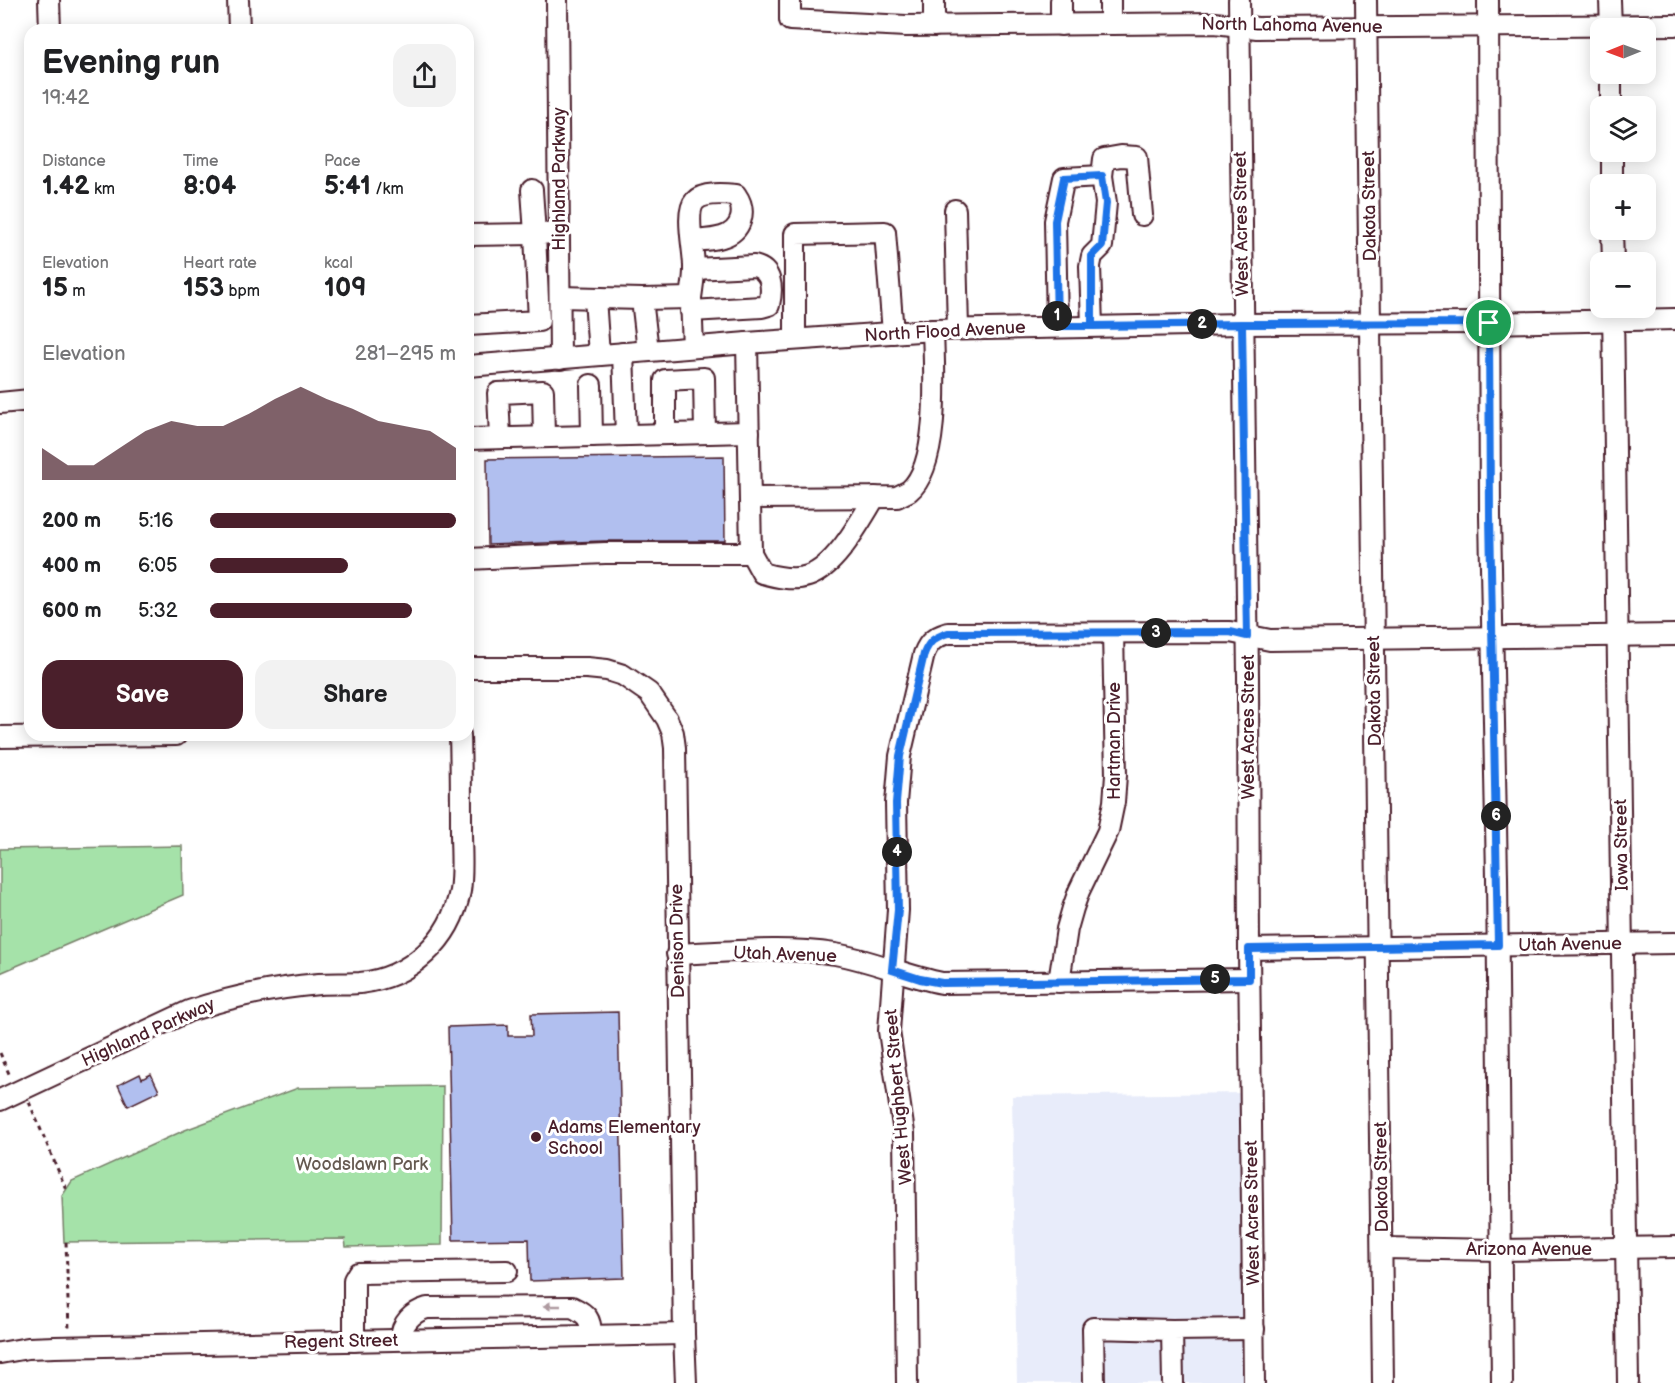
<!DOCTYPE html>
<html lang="en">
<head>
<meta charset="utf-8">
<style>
  body { margin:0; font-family:"Balsamiq Sans",sans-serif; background:#f2f2f2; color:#202124; height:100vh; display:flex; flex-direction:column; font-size:22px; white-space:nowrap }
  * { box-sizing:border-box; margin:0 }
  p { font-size:20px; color:#757577 }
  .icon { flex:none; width:33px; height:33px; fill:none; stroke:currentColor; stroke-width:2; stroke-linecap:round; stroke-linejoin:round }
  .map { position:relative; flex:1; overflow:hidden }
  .side { position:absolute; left:24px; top:24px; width:450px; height:717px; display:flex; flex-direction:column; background:#fff; border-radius:18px; box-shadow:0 3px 15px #0003 }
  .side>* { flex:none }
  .needle { width:39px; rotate:269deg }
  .buttons { position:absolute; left:1590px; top:18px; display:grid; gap:12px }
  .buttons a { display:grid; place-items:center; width:66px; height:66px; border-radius:12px; background:#fff; box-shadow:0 3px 15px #0003; font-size:30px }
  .pin { position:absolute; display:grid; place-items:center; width:51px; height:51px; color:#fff; margin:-26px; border:3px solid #fff; border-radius:50%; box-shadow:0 2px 6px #0007 }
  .km { position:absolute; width:30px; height:30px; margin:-15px; border-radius:50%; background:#222; color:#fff; font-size:16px; line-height:30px; text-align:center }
  .round { display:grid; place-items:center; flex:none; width:63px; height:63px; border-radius:18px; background:#f2f2f2 }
  .headline { display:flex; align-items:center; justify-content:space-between; height:102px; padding:0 18px }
  h1 { font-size:33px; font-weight:700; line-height:45px }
  .metrics { display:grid; grid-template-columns:repeat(3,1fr); gap:9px; height:102px; padding:6px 18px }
  .metrics div { display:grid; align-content:center }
  .metrics b { font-size:26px; font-weight:700 }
  .metrics small { font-size:16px; font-weight:400 }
  .metrics p { font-size:16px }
  .chart { height:168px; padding:12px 18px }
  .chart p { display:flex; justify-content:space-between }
  .chart svg { width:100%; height:108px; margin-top:6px; fill:#4a1f2b; opacity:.7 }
  .button { display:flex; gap:12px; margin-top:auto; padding:12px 18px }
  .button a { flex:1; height:69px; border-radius:18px; background:#4a1f2b; color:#fff; font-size:24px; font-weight:700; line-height:69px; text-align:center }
  .button a+a { background:#f2f2f2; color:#202124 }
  ul { padding:0 18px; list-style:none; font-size:20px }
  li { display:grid; grid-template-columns:96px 72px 1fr; align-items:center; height:45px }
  li i { height:15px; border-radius:8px; background:#4a1f2b }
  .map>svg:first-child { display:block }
</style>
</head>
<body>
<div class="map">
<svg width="1675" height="1383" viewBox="0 0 1675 1383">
  <rect width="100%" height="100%" fill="#fff"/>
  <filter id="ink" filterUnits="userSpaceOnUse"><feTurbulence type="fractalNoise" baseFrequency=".0167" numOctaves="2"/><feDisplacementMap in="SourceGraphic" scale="12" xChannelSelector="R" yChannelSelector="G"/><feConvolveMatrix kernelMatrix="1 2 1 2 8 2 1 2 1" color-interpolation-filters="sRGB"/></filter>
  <g filter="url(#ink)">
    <path fill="#e8ecfa" d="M1243 1093 1246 1383H1017L1012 1096Z"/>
    <g fill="#a5e2a9" stroke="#78806a" stroke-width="1.5">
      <path d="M182 846 183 895 0 973V849Z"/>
      <path d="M443 1086 442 1245 346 1247 345 1239 64 1242 62 1196 72 1181 185 1130 298 1088Z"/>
    </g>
    <g fill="#b1bfef" stroke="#4a1f2b" stroke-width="1.5">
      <path d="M724 456 725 541H604L488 545 487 459Z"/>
      <path d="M618 1012 624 1278 530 1281 529 1239 453 1240 448 1027 508 1025V1036H532L531 1014Z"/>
      <path d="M140 1074 142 1079 151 1074 159 1091 128 1106 118 1085Z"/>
    </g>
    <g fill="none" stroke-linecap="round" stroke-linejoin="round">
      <g stroke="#4a1f2b" stroke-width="24">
        <g id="minor">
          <path d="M49 0 50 30"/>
          <path d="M238 0 239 30"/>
          <path d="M557 0 560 359"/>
          <path d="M790 0V20L906 26 1215 23 1257 28 1675 25"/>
          <path d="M934 0V26"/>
          <path d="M1061 0V25"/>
          <path d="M1110 0V24"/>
          <path d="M1239 0 1248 676 1249 949 1254 1383"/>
          <path d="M1366 0 1383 1383"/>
          <path d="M1488 0 1490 516 1497 877 1502 1383"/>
          <path d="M1610 0 1611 28"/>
          <path d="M1611 74V106"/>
          <path d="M1612 152V184"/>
          <path d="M955 210 958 329"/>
          <path d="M1612 230 1613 262"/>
          <path d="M468 235 535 234 532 190"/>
          <path d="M560 297 642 299 691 298 693 347"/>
          <path d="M595 298 599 355"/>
          <path d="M691 298C692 289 694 279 694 270 695 253 684 213 695 201 703 192 725 194 736 195 747 211 742 231 722 237 713 240 702 240 692 241"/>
          <path d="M642 299 648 351"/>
          <path d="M1613 308 1628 1383"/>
          <path d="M691 311 762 307 769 305C773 288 772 270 754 266L694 269"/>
          <path d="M468 325 539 321 535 234 559 233"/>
          <path d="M1057 326 1055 221 1064 178 1102 176"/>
          <path d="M1092 326 1090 266 1092 256 1102 246 1106 203 1102 176 1104 159 1121 156 1137 157 1142 215"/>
          <path d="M795 339V234L885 232 893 333"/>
          <path d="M623 353 626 435"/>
          <path d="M468 366 747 343 933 330 1242 324 1489 323 1675 319"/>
          <path d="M591 385 592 436"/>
          <path d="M0 403 30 400"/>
          <path d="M665 434V380L704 378 705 433"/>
          <path d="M500 438 498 393 543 391 544 437"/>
          <path d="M468 439 749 432"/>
          <path d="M750 498 897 497C901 495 905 493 909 491 941 465 934 368 933 330"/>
          <path d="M751 553 762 573C776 577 793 581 808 576 836 567 860 521 875 497"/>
          <path d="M468 559 605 553H751L747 343"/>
          <path d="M468 668H587L607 670 623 675 649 693 667 719 673 733 675 748 684 1334 686 1383"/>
          <path d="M0 737 176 735"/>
          <path d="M1249 949 1675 943"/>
          <path d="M677 954C729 952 783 946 835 954 872 960 906 976 942 983L1249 979"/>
          <path d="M1059 982 1067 929 1073 908 1079 891 1108 831 1114 802 1116 775 1113 633"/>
          <path d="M0 1100 189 1011C233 996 273 988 319 984 332 983 346 984 360 983 410 978 451 940 460 891 463 871 461 851 461 831 461 799 461 767 460 735"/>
          <path d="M1382 1248 1500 1250 1675 1247"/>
          <path d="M401 1339C401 1323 413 1312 427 1308L572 1307C587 1314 591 1319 591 1335"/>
          <path d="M354 1341V1280L358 1273 507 1271"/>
          <path d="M0 1353 28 1348 55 1347 684 1334"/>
          <path d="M907 1383 904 1133 889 1031 898 910 896 803 900 756 924 654C929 641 935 637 948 633L1230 632 1270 640 1675 635"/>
          <path d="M1094 1383 1093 1328 1172 1330"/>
          <path d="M1173 1383 1172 1330 1254 1329"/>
        </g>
      </g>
      <g stroke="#4a1f2b" stroke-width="3" stroke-dasharray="4.5 4.5" stroke-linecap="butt">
        <path d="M0 1053 10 1076"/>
        <path d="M29 1102 66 1189"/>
        <path d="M66 1242 69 1330"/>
      </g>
      <use href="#minor" stroke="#fff" stroke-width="20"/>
    </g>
    <defs><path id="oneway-solid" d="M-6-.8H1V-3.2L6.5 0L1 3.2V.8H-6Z" transform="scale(1.5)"/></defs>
    <use fill="#ae9aa0" href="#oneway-solid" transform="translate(552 1306) rotate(180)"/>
  </g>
  <g fill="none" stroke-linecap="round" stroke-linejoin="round" filter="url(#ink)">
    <g stroke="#fff" stroke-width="12">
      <path id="route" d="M1489 323 1259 324H1242C1181 325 1119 326 1057 326L1055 221 1064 178 1102 176 1106 203 1102 246 1092 256V326L1242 324 1247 636 1230 632 948 633C935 637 929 641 924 654L900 756 896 803 898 910 892 970 920 979 942 983 1249 979V949L1498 945 1490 516 1489 323"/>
    </g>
    <use href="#route" stroke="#1a73e8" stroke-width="8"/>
  </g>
  <circle fill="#4a1f2b" stroke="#fff" stroke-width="2" cx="536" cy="1137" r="6"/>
  <g text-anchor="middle" stroke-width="6" stroke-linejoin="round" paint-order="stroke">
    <g font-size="18" fill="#4a1f2b" stroke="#fff">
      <text transform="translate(1292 25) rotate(1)" y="6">North Lahoma Avenue</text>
      <text transform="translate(559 179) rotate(-90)" y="6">Highland Parkway</text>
      <text transform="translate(1369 206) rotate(-91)" y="6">Dakota Street</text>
      <text transform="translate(1241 224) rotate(-91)" y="6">West Acres Street</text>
      <text transform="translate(945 331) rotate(-3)" y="6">North Flood Avenue</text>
      <text transform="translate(1374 691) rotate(-91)" y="6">Dakota Street</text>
      <text transform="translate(1248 727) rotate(-90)" y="6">West Acres Street</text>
      <text transform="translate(1114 741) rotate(-90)" y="6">Hartman Drive</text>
      <text transform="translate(1621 845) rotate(-91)" y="6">Iowa Street</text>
      <text transform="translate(677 941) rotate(-91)" y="6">Denison Drive</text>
      <text transform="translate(1570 944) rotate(-1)" y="6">Utah Avenue</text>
      <text transform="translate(785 954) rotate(2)" y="6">Utah Avenue</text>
      <text transform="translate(148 1032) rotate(-24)" y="6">Highland Parkway</text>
      <text transform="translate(898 1097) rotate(-95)" y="6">West Hughbert Street</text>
      <text transform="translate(1381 1177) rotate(-91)" y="6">Dakota Street</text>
      <text transform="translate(1252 1213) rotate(-91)" y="6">West Acres Street</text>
      <text x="1529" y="1255">Arizona Avenue</text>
      <text transform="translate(341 1341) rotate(-1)" y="6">Regent Street</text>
    </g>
    <g font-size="18" fill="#4a1f2b" stroke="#fff" text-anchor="start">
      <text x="548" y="1133">Adams Elementary<tspan x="548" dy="21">School</tspan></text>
    </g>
    <g font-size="18" fill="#655a51" stroke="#fff">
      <text x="362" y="1170">Woodslawn Park</text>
    </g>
  </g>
</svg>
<div class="buttons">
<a><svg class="needle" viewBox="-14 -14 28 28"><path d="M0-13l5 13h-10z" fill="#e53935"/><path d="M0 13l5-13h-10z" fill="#757577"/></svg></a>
<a><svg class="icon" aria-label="layers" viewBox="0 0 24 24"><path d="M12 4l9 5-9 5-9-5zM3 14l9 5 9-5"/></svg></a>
<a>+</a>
<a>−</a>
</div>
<div class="pin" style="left:1489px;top:323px;background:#1e9e55"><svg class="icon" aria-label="arrive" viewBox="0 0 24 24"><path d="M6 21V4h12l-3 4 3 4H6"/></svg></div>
<b class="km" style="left:1057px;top:316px">1</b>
<b class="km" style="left:1202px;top:324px">2</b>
<b class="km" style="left:1156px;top:633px">3</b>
<b class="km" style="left:897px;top:852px">4</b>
<b class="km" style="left:1215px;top:979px">5</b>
<b class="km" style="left:1496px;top:816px">6</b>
<section class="side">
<div class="headline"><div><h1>Evening run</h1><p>19:42</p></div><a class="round"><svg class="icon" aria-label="share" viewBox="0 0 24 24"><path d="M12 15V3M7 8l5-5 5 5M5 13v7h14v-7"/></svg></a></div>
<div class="metrics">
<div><p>Distance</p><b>1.42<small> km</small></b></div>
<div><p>Time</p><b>8:04</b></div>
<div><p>Pace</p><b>5:41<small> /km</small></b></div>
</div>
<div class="metrics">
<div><p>Elevation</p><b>15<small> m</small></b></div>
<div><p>Heart rate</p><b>153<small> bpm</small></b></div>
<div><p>kcal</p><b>109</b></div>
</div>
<div class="chart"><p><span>Elevation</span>281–295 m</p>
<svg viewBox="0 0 160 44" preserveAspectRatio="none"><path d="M0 44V31L10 38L20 38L30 31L40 24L50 20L60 22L70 22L80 17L90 11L100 6L110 11L120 15L130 20L140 22L150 24L160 31V44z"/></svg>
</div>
<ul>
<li><b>200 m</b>5:16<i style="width:100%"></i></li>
<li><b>400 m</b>6:05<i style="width:56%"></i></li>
<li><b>600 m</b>5:32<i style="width:82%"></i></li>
</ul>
<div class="button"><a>Save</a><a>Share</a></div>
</section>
</div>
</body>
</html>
